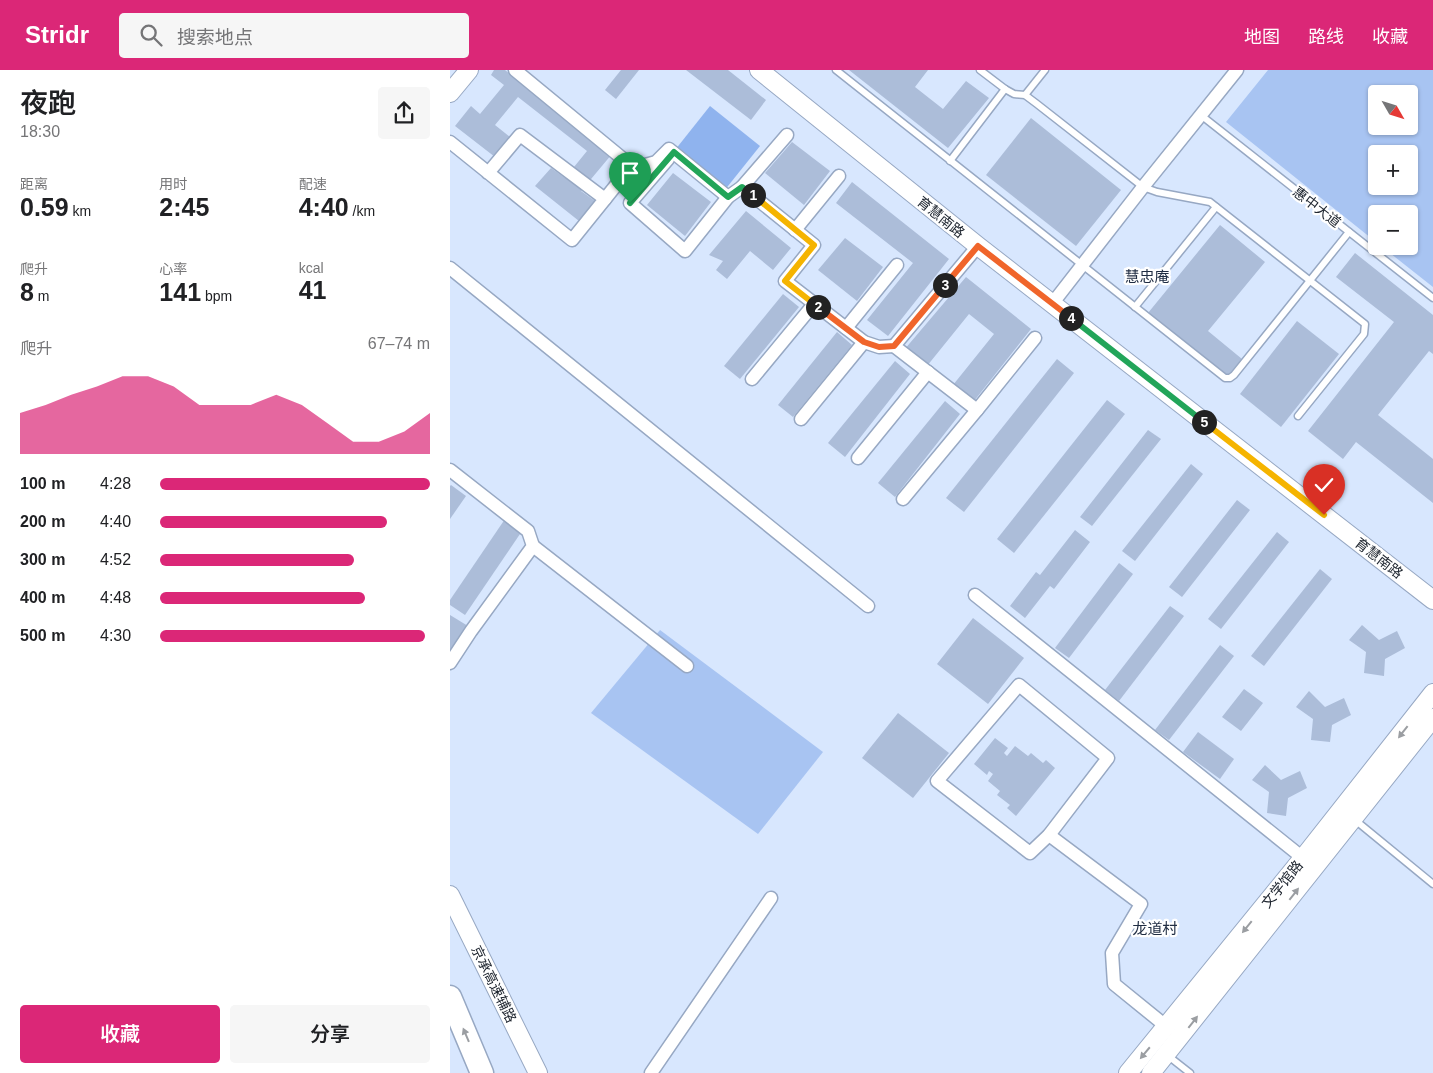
<!DOCTYPE html>
<html lang="zh">
<head>
<meta charset="utf-8">
<style>
  body { margin:0; font-family:Arial,"Noto Sans SC",sans-serif; background:#f6f6f6; color:#202124; height:100vh; display:flex; flex-direction:column; font-size:19px; white-space:nowrap }
  * { box-sizing:border-box; margin:0 }
  p { font-size:16px; color:#757577 }
  .icon { flex:none; width:28px; height:28px; fill:none; stroke:currentColor; stroke-width:2; stroke-linecap:round; stroke-linejoin:round }
  .map { position:relative; flex:1; overflow:hidden }
  .side { display:flex; flex-direction:column; background:#fff; width:450px }
  .side>* { flex:none }
  .needle { width:32px; rotate:129deg }
  .tools { position:absolute; left:918px; top:15px; display:grid; gap:10px }
  .tools a { display:grid; place-items:center; width:50px; height:50px; border-radius:5px; background:#fff; box-shadow:0 1px 4px #0004; font-size:25px }
  .pin { position:absolute; display:grid; place-items:center; width:42px; height:42px; color:#fff; margin:-51px -21px; border-radius:50% 50% 50% 0; rotate:-45deg; box-shadow:0 0 5px #0007 }
  .pin .icon { rotate:45deg }
  .km { position:absolute; width:25px; height:25px; margin:-12px; border-radius:50%; background:#222; color:#fff; font-size:14px; line-height:25px; text-align:center }
  .round { display:grid; place-items:center; flex:none; width:52px; height:52px; border-radius:5px; background:#f6f6f6 }
  .summary { display:flex; align-items:center; justify-content:space-between; height:85px; padding:0 20px }
  h1 { font-size:28px; font-weight:600; line-height:38px }
  .figures { display:grid; grid-template-columns:repeat(3,1fr); gap:8px; height:85px; padding:5px 20px }
  .figures div { display:grid; align-content:center }
  .figures b { font-size:25px; font-weight:600 }
  .figures small { font-size:14px; font-weight:400 }
  .figures p { font-size:14px }
  .chart { height:140px; padding:10px 20px }
  .chart p { display:flex; justify-content:space-between }
  .chart svg { width:100%; height:90px; margin-top:5px; fill:#db2777; opacity:.7 }
  .cta { display:flex; gap:10px; margin-top:auto; padding:10px 20px }
  .cta a { flex:1; height:58px; border-radius:5px; background:#db2777; color:#fff; font-size:20px; font-weight:600; line-height:58px; text-align:center }
  .cta a+a { background:#f6f6f6; color:#202124 }
  ul { padding:0 20px; list-style:none; font-size:16px }
  li { display:grid; grid-template-columns:80px 60px 1fr; align-items:center; height:38px }
  li i { height:12px; border-radius:6px; background:#db2777 }
  header { display:flex; align-items:center; gap:30px; box-sizing:border-box; height:70px; padding:0 25px; background:#db2777; color:#fff }
  header strong { font-size:24px }
  nav { display:flex; gap:28px; margin-inline-start:auto; font-size:18px }
  .search { width:350px; height:45px; background:#f6f6f6; display:flex; align-items:center; gap:12px; box-sizing:border-box; padding:0 18px; border-radius:5px; color:#757577; font-size:19px }
  main { display:flex; flex:1; min-height:0 }
  .map>svg:first-child { display:block }
</style>
</head>
<body>
<header>
<strong>Stridr</strong>
<div class="search"><svg class="icon" aria-label="search" viewBox="0 0 24 24"><circle cx="10" cy="10" r="6"/><path d="M15 15l6 6"/></svg>搜索地点</div>
<nav><a>地图</a><a>路线</a><a>收藏</a></nav>
</header>
<main>
<section class="side">
<div class="summary"><div><h1>夜跑</h1><p>18:30</p></div><a class="round"><svg class="icon" aria-label="share" viewBox="0 0 24 24"><path d="M12 15V3M7 8l5-5 5 5M5 13v7h14v-7"/></svg></a></div>
<div class="figures">
<div><p>距离</p><b>0.59<small> km</small></b></div>
<div><p>用时</p><b>2:45</b></div>
<div><p>配速</p><b>4:40<small> /km</small></b></div>
</div>
<div class="figures">
<div><p>爬升</p><b>8<small> m</small></b></div>
<div><p>心率</p><b>141<small> bpm</small></b></div>
<div><p>kcal</p><b>41</b></div>
</div>
<div class="chart"><p><span>爬升</span>67–74 m</p>
<svg viewBox="0 0 160 44" preserveAspectRatio="none"><path d="M0 44V24L10 20L20 15L30 11L40 6L50 6L60 11L70 20L80 20L90 20L100 15L110 20L120 29L130 38L140 38L150 33L160 24V44z"/></svg>
</div>
<ul>
<li><b>100 m</b>4:28<i style="width:100%"></i></li>
<li><b>200 m</b>4:40<i style="width:84%"></i></li>
<li><b>300 m</b>4:52<i style="width:72%"></i></li>
<li><b>400 m</b>4:48<i style="width:76%"></i></li>
<li><b>500 m</b>4:30<i style="width:98%"></i></li>
</ul>
<div class="cta"><a>收藏</a><a>分享</a></div>
</section>
<div class="map">
<svg width="983" height="1003" viewBox="0 0 983 1003">
  <rect width="100%" height="100%" fill="#d8e7fe"/>
  <g fill="#a8c4f2" fill-rule="evenodd">
    <path d="M818 0H983V217L931 176H959V144H926V172L776 52ZM926 24H959V56H926ZM926 84H959V116H926Z"/>
    <path d="M210 560 373 682 308 764 141 643Z"/>
  </g>
  <path fill="#8fb3ee" d="M260 36 310 76 274 121 225 80Z"/>
  <g fill="#acbdd9">
    <path d="M44 0H55L162 84 131 121 145 131 129 151 85 116 101 98 115 108 137 81 68 27 45 55 60 67 45 87 5 56 21 36 30 44 54 15 41 5Z"/>
    <path d="M171 0H189L166 29 155 20Z"/>
    <path d="M236 0H278L316 30 301 50Z"/>
    <path d="M399 0H478L465 17 493 39 516 11 539 28 498 78Z"/>
    <path d="M581 48 671 120 626 176 536 105Z"/>
    <path d="M342 72 380 101 354 135 315 103Z"/>
    <path d="M223 103 261 132 235 166 197 135Z"/>
    <path d="M402 112 499 189 438 266 417 250 463 193 386 133Z"/>
    <path d="M296 141 341 178 323 200 300 181 277 209 266 200 273 191 259 185Z"/>
    <path d="M770 155 815 192 758 261 792 289 777 307 698 243Z"/>
    <path d="M395 168 433 197 407 231 368 200Z"/>
    <path d="M905 183 983 245V284L979 281 928 345 983 389V433L906 372 893 389 858 361 944 252 886 207Z"/>
    <path d="M516 207 581 259 524 331 503 315 544 264 519 244 477 296 454 280Z"/>
    <path d="M333 224 349 237 290 309 274 296Z"/>
    <path d="M847 251 889 284 831 357 790 324Z"/>
    <path d="M387 262 402 275 343 347 328 335Z"/>
    <path d="M607 289 624 303 514 442 496 428Z"/>
    <path d="M445 291 460 304 395 387 378 373Z"/>
    <path d="M657 330 675 344 564 483 547 469Z"/>
    <path d="M495 331 510 344 445 427 428 413Z"/>
    <path d="M698 360 711 369 642 456 630 447Z"/>
    <path d="M741 394 753 404 685 491 672 481Z"/>
    <path d="M1 415 16 426 0 449V416Z"/>
    <path d="M787 430 800 440 732 527 719 517Z"/>
    <path d="M55 449 72 461 15 545 0 535V530Z"/>
    <path d="M625 460 640 472 604 519 600 516 575 548 560 536 586 502 590 505Z"/>
    <path d="M827 462 839 472 771 559 758 549Z"/>
    <path d="M669 493 683 504 619 588 605 578Z"/>
    <path d="M870 499 882 509 814 596 801 586Z"/>
    <path d="M720 536 734 546 669 631 655 620Z"/>
    <path d="M0 545 18 556 0 582Z"/>
    <path d="M523 548 574 588 538 634 487 594Z"/>
    <path d="M912 555 929 570 947 561 955 578 935 589 934 606 914 603 916 582 899 570Z"/>
    <path d="M770 575 784 586 719 670 705 660Z"/>
    <path d="M794 619 813 633 791 661 772 647Z"/>
    <path d="M859 621 875 637 894 628 901 645 882 655 880 672 861 670 863 649 846 637Z"/>
    <path d="M448 643 499 683 463 728 412 688Z"/>
    <path d="M748 662 784 689 770 709 733 682Z"/>
    <path d="M545 668 558 678 554 683 557 686 565 676 578 686 581 683 593 693 596 690 605 698 566 746 557 738 560 735 547 725 550 721 538 711 543 704 539 701 537 705 524 694Z"/>
    <path d="M815 695 831 710 850 701 857 718 838 728 836 746 817 743 819 722 802 710Z"/>
  </g>
  <g fill="none" stroke-linecap="round" stroke-linejoin="round">
    <g stroke="#97a8c3" stroke-width="9">
      <g id="lane">
        <path d="M386 0 775 308H780L784 305 899 162"/>
        <path d="M530 0 555 19 564 24 575 25 587 34 693 117 707 122 760 132 915 254 914 264 848 346"/>
        <path d="M575 25 595 0"/>
        <path d="M752 46 983 228"/>
        <path d="M500 91 555 19"/>
        <path d="M685 237 766 137"/>
        <path d="M905 750 983 814"/>
        <path d="M717 985 740 1003"/>
      </g>
    </g>
    <g stroke="#97a8c3" stroke-width="15">
      <g id="street">
        <path d="M65 0 184 98 206 92 219 79 278 127 292 117 364 175 335 211 414 272 429 277 444 276"/>
        <path d="M0 72 122 170 155 129 70 65 38 103"/>
        <path d="M218 89 180 133 235 181 278 127"/>
        <path d="M292 117 337 65"/>
        <path d="M155 129 171 109"/>
        <path d="M345 160 389 106"/>
        <path d="M528 176 444 276 527 340 585 268"/>
        <path d="M0 198 418 536"/>
        <path d="M602 234 693 117 787 0"/>
        <path d="M396 258 447 195"/>
        <path d="M302 309 364 234"/>
        <path d="M351 349 414 272"/>
        <path d="M408 388 478 302"/>
        <path d="M0 400 78 461 83 476 21 561 0 593"/>
        <path d="M453 429 527 340"/>
        <path d="M83 476 237 596"/>
        <path d="M525 525 853 788"/>
        <path d="M569 615 658 688 599 765 580 783 487 711Z"/>
        <path d="M599 765 691 834 662 883 664 914 717 957"/>
        <path d="M201 1003 321 828"/>
      </g>
    </g>
    <g stroke="#97a8c3" stroke-width="20">
      <g id="secondary">
        <path d="M309 0 528 176 983 530"/>
        <path d="M0 23 19 0"/>
        <path d="M0 825 88 1003"/>
        <path d="M678 1003 853 788 983 623"/>
        <path d="M701 1003 983 648"/>
      </g>
    </g>
    <g stroke="#97a8c3" stroke-width="25">
      <path id="highway" d="M0 927 32 1003"/>
    </g>
    <use href="#lane" stroke="#fff" stroke-width="6"/>
    <use href="#street" stroke="#fff" stroke-width="12"/>
    <use href="#secondary" stroke="#fff" stroke-width="18"/>
    <use href="#highway" stroke="#fff" stroke-width="22"/>
  </g>
  <defs><path id="oneway-solid" d="M-6-.8H1V-3.2L6.5 0L1 3.2V.8H-6Z" transform="scale(1.25)"/></defs>
  <g fill="#9b9ea2">
    <use href="#oneway-solid" transform="translate(953 662) rotate(128)"/>
    <use href="#oneway-solid" transform="translate(844 824) rotate(-52)"/>
    <use href="#oneway-solid" transform="translate(797 857) rotate(129)"/>
    <use href="#oneway-solid" transform="translate(743 952) rotate(-52)"/>
    <use href="#oneway-solid" transform="translate(16 965) rotate(-113)"/>
    <use href="#oneway-solid" transform="translate(695 983) rotate(130)"/>
  </g>
  <g fill="none" stroke-linecap="round" stroke-linejoin="round">
    <g stroke="#fff" stroke-width="10">
      <path id="split-1" d="M180 133 224 82 278 127 292 117 303 125"/>
    </g>
    <g stroke="#fff" stroke-width="10">
      <path id="split-2" d="M303 125 364 175 335 211 368 237"/>
    </g>
    <g stroke="#fff" stroke-width="10">
      <path id="split-3" d="M368 237 414 272 429 277 444 276 495 215"/>
    </g>
    <g stroke="#fff" stroke-width="10">
      <path id="split-4" d="M495 215 528 176 621 248"/>
    </g>
    <g stroke="#fff" stroke-width="10">
      <path id="split-5" d="M621 248 754 352"/>
    </g>
    <g stroke="#fff" stroke-width="10">
      <path id="split-6" d="M754 352 874 445"/>
    </g>
    <use href="#split-1" stroke="#22a559" stroke-width="6"/>
    <use href="#split-2" stroke="#f5b400" stroke-width="6"/>
    <use href="#split-3" stroke="#f0652b" stroke-width="6"/>
    <use href="#split-4" stroke="#f0652b" stroke-width="6"/>
    <use href="#split-5" stroke="#22a559" stroke-width="6"/>
    <use href="#split-6" stroke="#f5b400" stroke-width="6"/>
  </g>
  <g text-anchor="middle" stroke-width="4.5" stroke-linejoin="round" paint-order="stroke">
    <g font-size="14" fill="#202731" stroke="#fff">
      <text transform="translate(867 137) rotate(38)" y="5">惠中大道</text>
      <text transform="translate(491 147) rotate(39)" y="5">育慧南路</text>
      <text transform="translate(929 488) rotate(38)" y="5">育慧南路</text>
      <text transform="translate(832 814) rotate(-51)" y="5">文学馆路</text>
      <text transform="translate(44 914) rotate(64)" y="5">京承高速辅路</text>
    </g>
    <g font-size="15" fill="#202d43" stroke="#fff">
      <text x="697" y="212">慧忠庵</text>
      <text x="705" y="864">龙道村</text>
    </g>
  </g>
</svg>
<div class="tools">
<a><svg class="needle" viewBox="-14 -14 28 28"><path d="M0-13l5 13h-10z" fill="#e53935"/><path d="M0 13l5-13h-10z" fill="#757577"/></svg></a>
<a>+</a>
<a>−</a>
</div>
<div class="pin" style="left:180px;top:133px;background:#1e9e55"><svg class="icon" aria-label="arrive" viewBox="0 0 24 24"><path d="M6 21V4h12l-3 4 3 4H6"/></svg></div>
<div class="pin" style="left:874px;top:445px;background:#d93025"><svg class="icon" aria-label="check" viewBox="0 0 24 24"><path d="M5 12l5 5 9-10"/></svg></div>
<b class="km" style="left:303px;top:125px">1</b>
<b class="km" style="left:368px;top:237px">2</b>
<b class="km" style="left:495px;top:215px">3</b>
<b class="km" style="left:621px;top:248px">4</b>
<b class="km" style="left:754px;top:352px">5</b>
</div>
</main>
</body>
</html>
